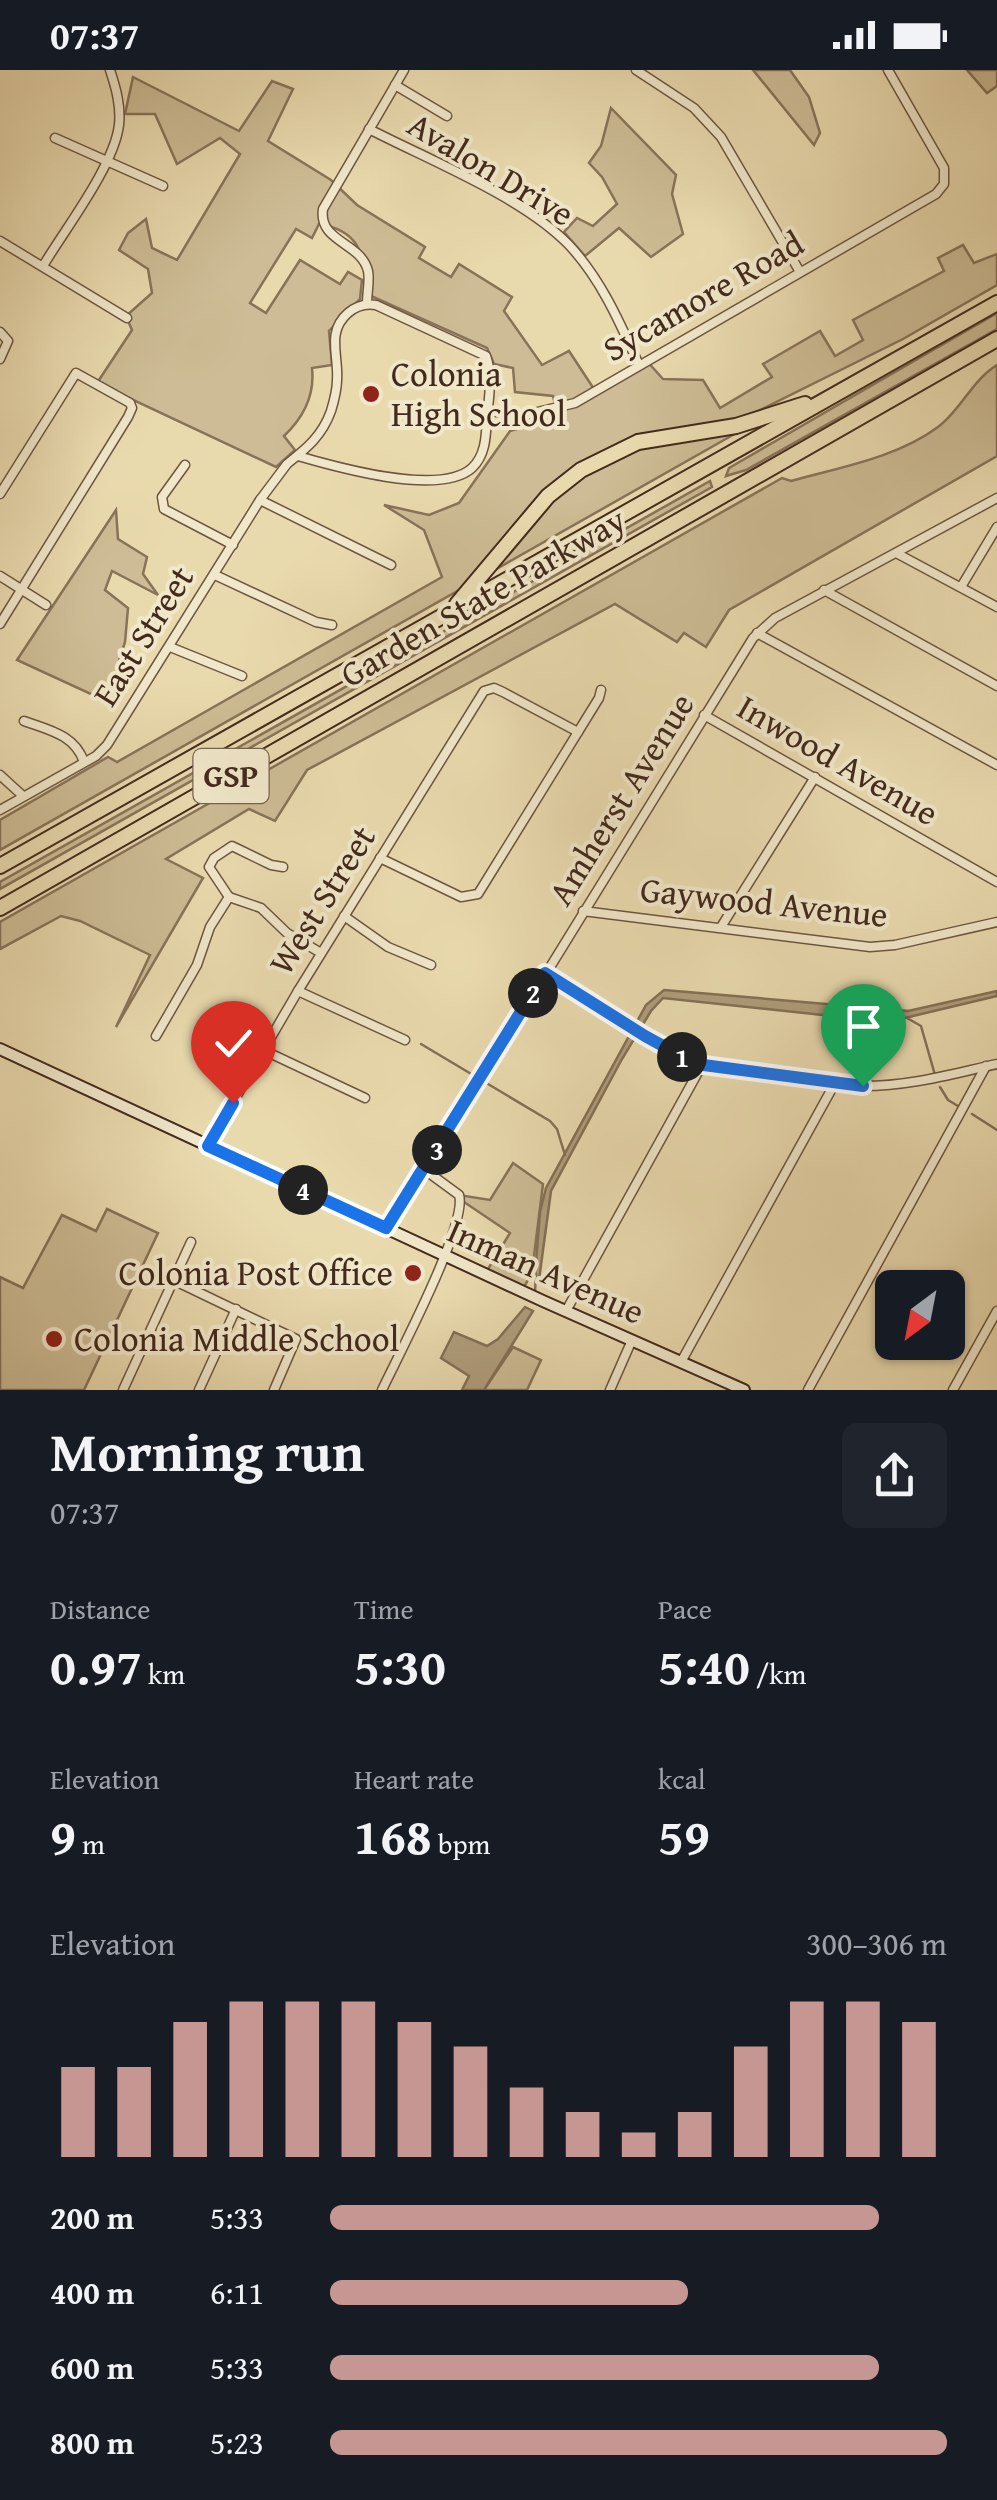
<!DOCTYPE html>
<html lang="en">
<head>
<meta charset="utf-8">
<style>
  body { margin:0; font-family:"Gentium Book Plus",serif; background:#20242c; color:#f1f3f6; height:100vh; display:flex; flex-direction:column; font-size:38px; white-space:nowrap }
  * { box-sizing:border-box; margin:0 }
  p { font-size:32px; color:#9ea1a6 }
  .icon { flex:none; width:55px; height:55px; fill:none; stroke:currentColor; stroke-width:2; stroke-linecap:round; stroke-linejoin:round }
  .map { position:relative; height:1320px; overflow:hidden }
  .panel { display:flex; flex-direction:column; background:#171b24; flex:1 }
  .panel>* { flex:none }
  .needle { width:65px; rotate:212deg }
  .controls { position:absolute; left:875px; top:1200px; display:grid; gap:20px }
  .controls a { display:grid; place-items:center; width:90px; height:90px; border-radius:15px; background:#171b24; box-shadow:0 2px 8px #0004; font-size:50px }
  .pin { position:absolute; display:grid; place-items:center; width:85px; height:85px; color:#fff; margin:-102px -42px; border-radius:50% 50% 50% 0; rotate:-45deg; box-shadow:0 0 10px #0007 }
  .pin .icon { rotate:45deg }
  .km { position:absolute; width:50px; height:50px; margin:-25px; border-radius:50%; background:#222; color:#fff; font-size:28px; line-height:50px; text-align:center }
  .round { display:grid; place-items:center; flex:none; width:105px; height:105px; border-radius:15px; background:#20242c }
  .summary { display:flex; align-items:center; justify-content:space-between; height:170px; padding:0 50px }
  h1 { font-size:55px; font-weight:800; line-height:75px }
  .figures { display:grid; grid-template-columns:repeat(3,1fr); gap:15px; height:170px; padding:10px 50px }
  .figures div { display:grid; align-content:center }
  .figures b { font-size:50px; font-weight:800 }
  .figures small { font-size:28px; font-weight:400 }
  .figures p { font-size:28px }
  .chart { height:280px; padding:20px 50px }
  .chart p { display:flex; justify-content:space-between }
  .chart svg { width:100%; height:180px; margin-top:10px; stroke:#c59692; stroke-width:6 }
  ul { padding:0 50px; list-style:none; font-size:32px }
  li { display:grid; grid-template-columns:160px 120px 1fr; align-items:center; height:75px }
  li i { height:25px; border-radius:12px; background:#c59692 }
  .status { display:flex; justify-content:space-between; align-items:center; height:70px; padding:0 50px; background:#171b24; direction:ltr }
  .status svg { height:28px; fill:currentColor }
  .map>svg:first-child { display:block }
</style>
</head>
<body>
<div class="status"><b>07:37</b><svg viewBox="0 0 49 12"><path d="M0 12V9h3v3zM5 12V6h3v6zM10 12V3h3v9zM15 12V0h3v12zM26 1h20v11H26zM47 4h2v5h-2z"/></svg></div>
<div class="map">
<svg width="997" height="1320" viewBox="0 0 997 1320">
  <rect width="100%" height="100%" fill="#e9daae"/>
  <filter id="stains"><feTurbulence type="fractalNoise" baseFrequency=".002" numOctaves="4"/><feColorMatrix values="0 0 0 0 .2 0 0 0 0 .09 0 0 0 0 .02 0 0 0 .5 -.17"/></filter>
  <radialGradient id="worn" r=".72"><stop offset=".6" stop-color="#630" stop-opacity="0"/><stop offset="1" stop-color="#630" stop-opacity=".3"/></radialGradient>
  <g fill="#cdbc95" stroke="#887358" stroke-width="2.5">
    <path d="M753 0H790L809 27 820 63 814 75Z"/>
    <path d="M967 0H997V16L987 23Z"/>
    <path d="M133 7 239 61 272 11 293 19 268 71 331 110 357 135 425 177 419 188 451 207 459 194 512 227 504 241 542 295 569 281 594 319 646 290 663 309 703 310 720 338 772 307 763 294 820 261 835 286 863 270 853 250 944 201 938 188 963 175 974 193 997 184V215L903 269 752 344 747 357 0 780V750L108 687 117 692 442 507 424 460 384 435 429 445 459 433 510 361 558 347 553 326 515 322 513 298 494 294 487 278 371 226C363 188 363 161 319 154L312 168 296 159 250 233 266 243 300 190 340 214 348 202 362 210 360 229 329 261 332 295 312 298C315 325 303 348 284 366L295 380 276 397 97 313 132 260 126 246 152 223 148 199 119 180 128 163 146 149 152 178 177 190 240 84 220 68 177 94 155 44H125Z"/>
    <path d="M611 38 676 105 672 124 683 164 651 187 619 158 585 186 564 162 577 148 593 156 617 134 602 107 589 93 601 76Z"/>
    <path d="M997 243V259L746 400 726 406 729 398Z"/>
    <path d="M997 295V386L729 540 706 577 684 563 677 572 615 534 307 700 275 751 249 739 166 789 203 808 116 957 150 885 80 851 61 846 0 879V852L782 408 791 411C841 397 896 388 938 357 961 340 972 310 997 295Z"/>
    <path d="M710 411 712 417 0 819V812Z"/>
    <path d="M116 440 118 469 147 487 143 504 158 525 112 501 105 520 128 538 125 572 106 631 17 590Z"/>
    <path d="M513 1093 543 1114 532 1202 522 1221 485 1204 510 1163 461 1130 459 1125 490 1130Z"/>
    <path d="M107 1139 158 1163 84 1320H0V1207L23 1218 62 1145 96 1161Z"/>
    <path d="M513 1277 541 1290 527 1320H484Z"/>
  </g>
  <g fill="#b09e7c" stroke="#847056" stroke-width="2.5">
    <path d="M664 920 908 941 997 921V926L888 952 663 928 651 941 622 989 551 1121 539 1210 535 1205 540 1142 546 1118 646 935Z"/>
    <path d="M525 1237 533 1241 484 1320H462L469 1306 441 1288 454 1262 487 1276 498 1269Z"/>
  </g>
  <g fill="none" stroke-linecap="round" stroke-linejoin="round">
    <g stroke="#847056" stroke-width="2.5">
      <path d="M907 948 921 956 935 1005"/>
      <path d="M421 974 550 1051 557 1059 565 1085"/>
      <path d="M940 1017 948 1030 958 1036"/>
      <path d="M972 1044 997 1060"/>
      <path d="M535 1221 536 1204"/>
    </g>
    <g stroke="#6c5640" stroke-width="11">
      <g id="street">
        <path d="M636 0 694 38 721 67 800 202"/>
        <path d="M395 15 447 46"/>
        <path d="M369 59C429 90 523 127 569 175 601 209 620 253 639 295"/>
        <path d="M55 68 163 116"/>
        <path d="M0 171 127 248"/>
        <path d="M43 196C65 159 114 96 119 55 121 36 116 18 110 0"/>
        <path d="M367 233C367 223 370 210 368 201 361 172 318 172 323 139L404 0"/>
        <path d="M0 262 8 271 0 289"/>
        <path d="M488 341 525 345 575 333 936 124 944 114V98L888 0"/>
        <path d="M185 395 162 427 164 439 233 475"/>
        <path d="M0 424 76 303 130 333 132 338 128 347 0 554"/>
        <path d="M260 430 391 495"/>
        <path d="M898 484 997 537"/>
        <path d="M215 505 316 552 332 555"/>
        <path d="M0 506 46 535"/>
        <path d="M961 517 997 457"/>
        <path d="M824 520 997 616"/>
        <path d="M757 563 997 695"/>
        <path d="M170 577 242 606"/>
        <path d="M704 645 997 812"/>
        <path d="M24 651C49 660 75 665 84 692"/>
        <path d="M0 705 23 726"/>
        <path d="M0 740 96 686 107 675 260 430 287 394C307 378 322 366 331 341 334 331 337 320 337 310 339 286 326 262 348 243 356 236 365 233 376 235L486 286C493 305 489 327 487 347 486 365 486 385 472 398 440 427 336 397 298 386"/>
        <path d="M380 788 461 827 478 824 599 628 601 620"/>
        <path d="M229 827 209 797 214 788 232 776 271 795 283 797"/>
        <path d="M229 827 261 838 287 863 321 883"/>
        <path d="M583 841 870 877 895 875 997 852"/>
        <path d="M344 846 388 877 431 895"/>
        <path d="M721 857 815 707"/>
        <path d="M545 903 645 966 696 994 863 1016C911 1016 951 1004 997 994"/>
        <path d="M298 921 405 970"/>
        <path d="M156 966 197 895 210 857 229 827"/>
        <path d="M263 980 365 1028"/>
        <path d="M208 1075 298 921 484 621 494 618 503 622 578 662"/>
        <path d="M386 1158 425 1100 753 568 775 548 997 428"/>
        <path d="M175 1211 296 1269 274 1320"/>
        <path d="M566 1241 702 995"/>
        <path d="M681 1292 835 1013"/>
        <path d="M123 1320 191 1172"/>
        <path d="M199 1320 236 1239"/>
        <path d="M382 1320C398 1286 468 1154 459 1125L425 1100"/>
        <path d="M610 1320 632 1270"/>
        <path d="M808 1320 986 996"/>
        <path d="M953 1320 997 1241"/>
      </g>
    </g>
    <g stroke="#422a1c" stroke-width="14">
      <path id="secondary" d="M0 979 543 1231 744 1320"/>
    </g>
    <g stroke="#422a1c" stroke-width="18">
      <g id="highway">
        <path d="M457 534 548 426 581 400 638 372 736 356 805 334"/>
        <path d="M0 796 997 233"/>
        <path d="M0 838 997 269"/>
      </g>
    </g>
    <use href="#street" stroke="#f1e7ca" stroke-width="8"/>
    <use href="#secondary" stroke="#f1e7ca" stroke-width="10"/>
    <use href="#highway" stroke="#e9daae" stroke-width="14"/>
  </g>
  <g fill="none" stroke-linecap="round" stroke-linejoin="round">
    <g stroke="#fff" stroke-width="20">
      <path id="route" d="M233 1033 208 1076 386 1158 545 903 645 966 696 994 863 1016"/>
    </g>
    <use href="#route" stroke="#1a73e8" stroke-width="12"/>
  </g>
  <g fill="#8f2418" stroke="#f1e7ca" stroke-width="4">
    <circle cx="371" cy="324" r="10"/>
    <circle cx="413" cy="1203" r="10"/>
    <circle cx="54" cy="1269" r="10"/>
  </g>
  <g text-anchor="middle" stroke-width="8" stroke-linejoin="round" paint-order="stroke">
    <rect fill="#f1e7ca" stroke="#766350" stroke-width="2.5" x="193.5" y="679" width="75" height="54" rx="8"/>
    <g font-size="32" font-weight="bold" fill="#422a1c">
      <text x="231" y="717">GSP</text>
    </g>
    <g font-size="35" fill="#422a1c" stroke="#f1e7ca">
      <text transform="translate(491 99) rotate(31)" y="12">Avalon Drive</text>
      <text transform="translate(703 226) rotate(-30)" y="12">Sycamore Road</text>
      <text transform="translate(483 527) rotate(-30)" y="12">Garden State Parkway</text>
      <text transform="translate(143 566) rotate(-58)" y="12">East Street</text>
      <text transform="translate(838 690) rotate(30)" y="12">Inwood Avenue</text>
      <text transform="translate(621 729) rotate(-58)" y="12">Amherst Avenue</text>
      <text transform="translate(322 830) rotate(-58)" y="12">West Street</text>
      <text transform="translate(764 832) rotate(6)" y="12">Gaywood Avenue</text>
      <text transform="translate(546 1201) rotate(24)" y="12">Inman Avenue</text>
    </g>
    <g font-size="35" fill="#422a1c" stroke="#f1e7ca" text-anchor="start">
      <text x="391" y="316">Colonia<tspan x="391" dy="40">High School</tspan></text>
      <text x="393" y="1215" text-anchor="end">Colonia Post Office</text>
      <text x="74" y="1281">Colonia Middle School</text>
    </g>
  </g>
  <rect width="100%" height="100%" filter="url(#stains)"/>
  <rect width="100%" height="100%" fill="url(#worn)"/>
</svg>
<div class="controls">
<a><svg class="needle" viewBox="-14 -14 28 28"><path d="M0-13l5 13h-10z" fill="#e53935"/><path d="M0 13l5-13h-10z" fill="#9ea1a6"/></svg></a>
</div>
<div class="pin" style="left:863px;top:1016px;background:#1e9e55"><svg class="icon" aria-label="arrive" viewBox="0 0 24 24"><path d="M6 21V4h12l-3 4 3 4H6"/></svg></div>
<div class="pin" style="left:233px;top:1033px;background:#d93025"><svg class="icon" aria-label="check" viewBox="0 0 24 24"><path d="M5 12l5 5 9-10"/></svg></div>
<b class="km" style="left:682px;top:987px">1</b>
<b class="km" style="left:533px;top:923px">2</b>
<b class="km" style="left:437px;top:1080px">3</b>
<b class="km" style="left:303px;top:1120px">4</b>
</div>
<section class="panel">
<div class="summary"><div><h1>Morning run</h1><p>07:37</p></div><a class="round"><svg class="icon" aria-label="share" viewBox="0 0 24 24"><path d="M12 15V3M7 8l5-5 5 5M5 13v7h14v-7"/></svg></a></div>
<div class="figures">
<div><p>Distance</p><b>0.97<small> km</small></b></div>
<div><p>Time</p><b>5:30</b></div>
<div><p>Pace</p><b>5:40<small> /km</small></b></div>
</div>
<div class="figures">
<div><p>Elevation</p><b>9<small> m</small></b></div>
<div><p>Heart rate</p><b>168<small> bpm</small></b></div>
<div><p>kcal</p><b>59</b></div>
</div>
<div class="chart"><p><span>Elevation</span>300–306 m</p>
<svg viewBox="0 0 160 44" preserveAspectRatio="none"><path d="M5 44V22M15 44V22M25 44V11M35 44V6M45 44V6M55 44V6M65 44V11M75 44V17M85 44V27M95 44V33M105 44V38M115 44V33M125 44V17M135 44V6M145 44V6M155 44V11"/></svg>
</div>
<ul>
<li><b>200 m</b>5:33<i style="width:89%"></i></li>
<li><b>400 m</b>6:11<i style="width:58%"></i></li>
<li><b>600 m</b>5:33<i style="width:89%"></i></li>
<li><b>800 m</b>5:23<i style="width:100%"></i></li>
</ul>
</section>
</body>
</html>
